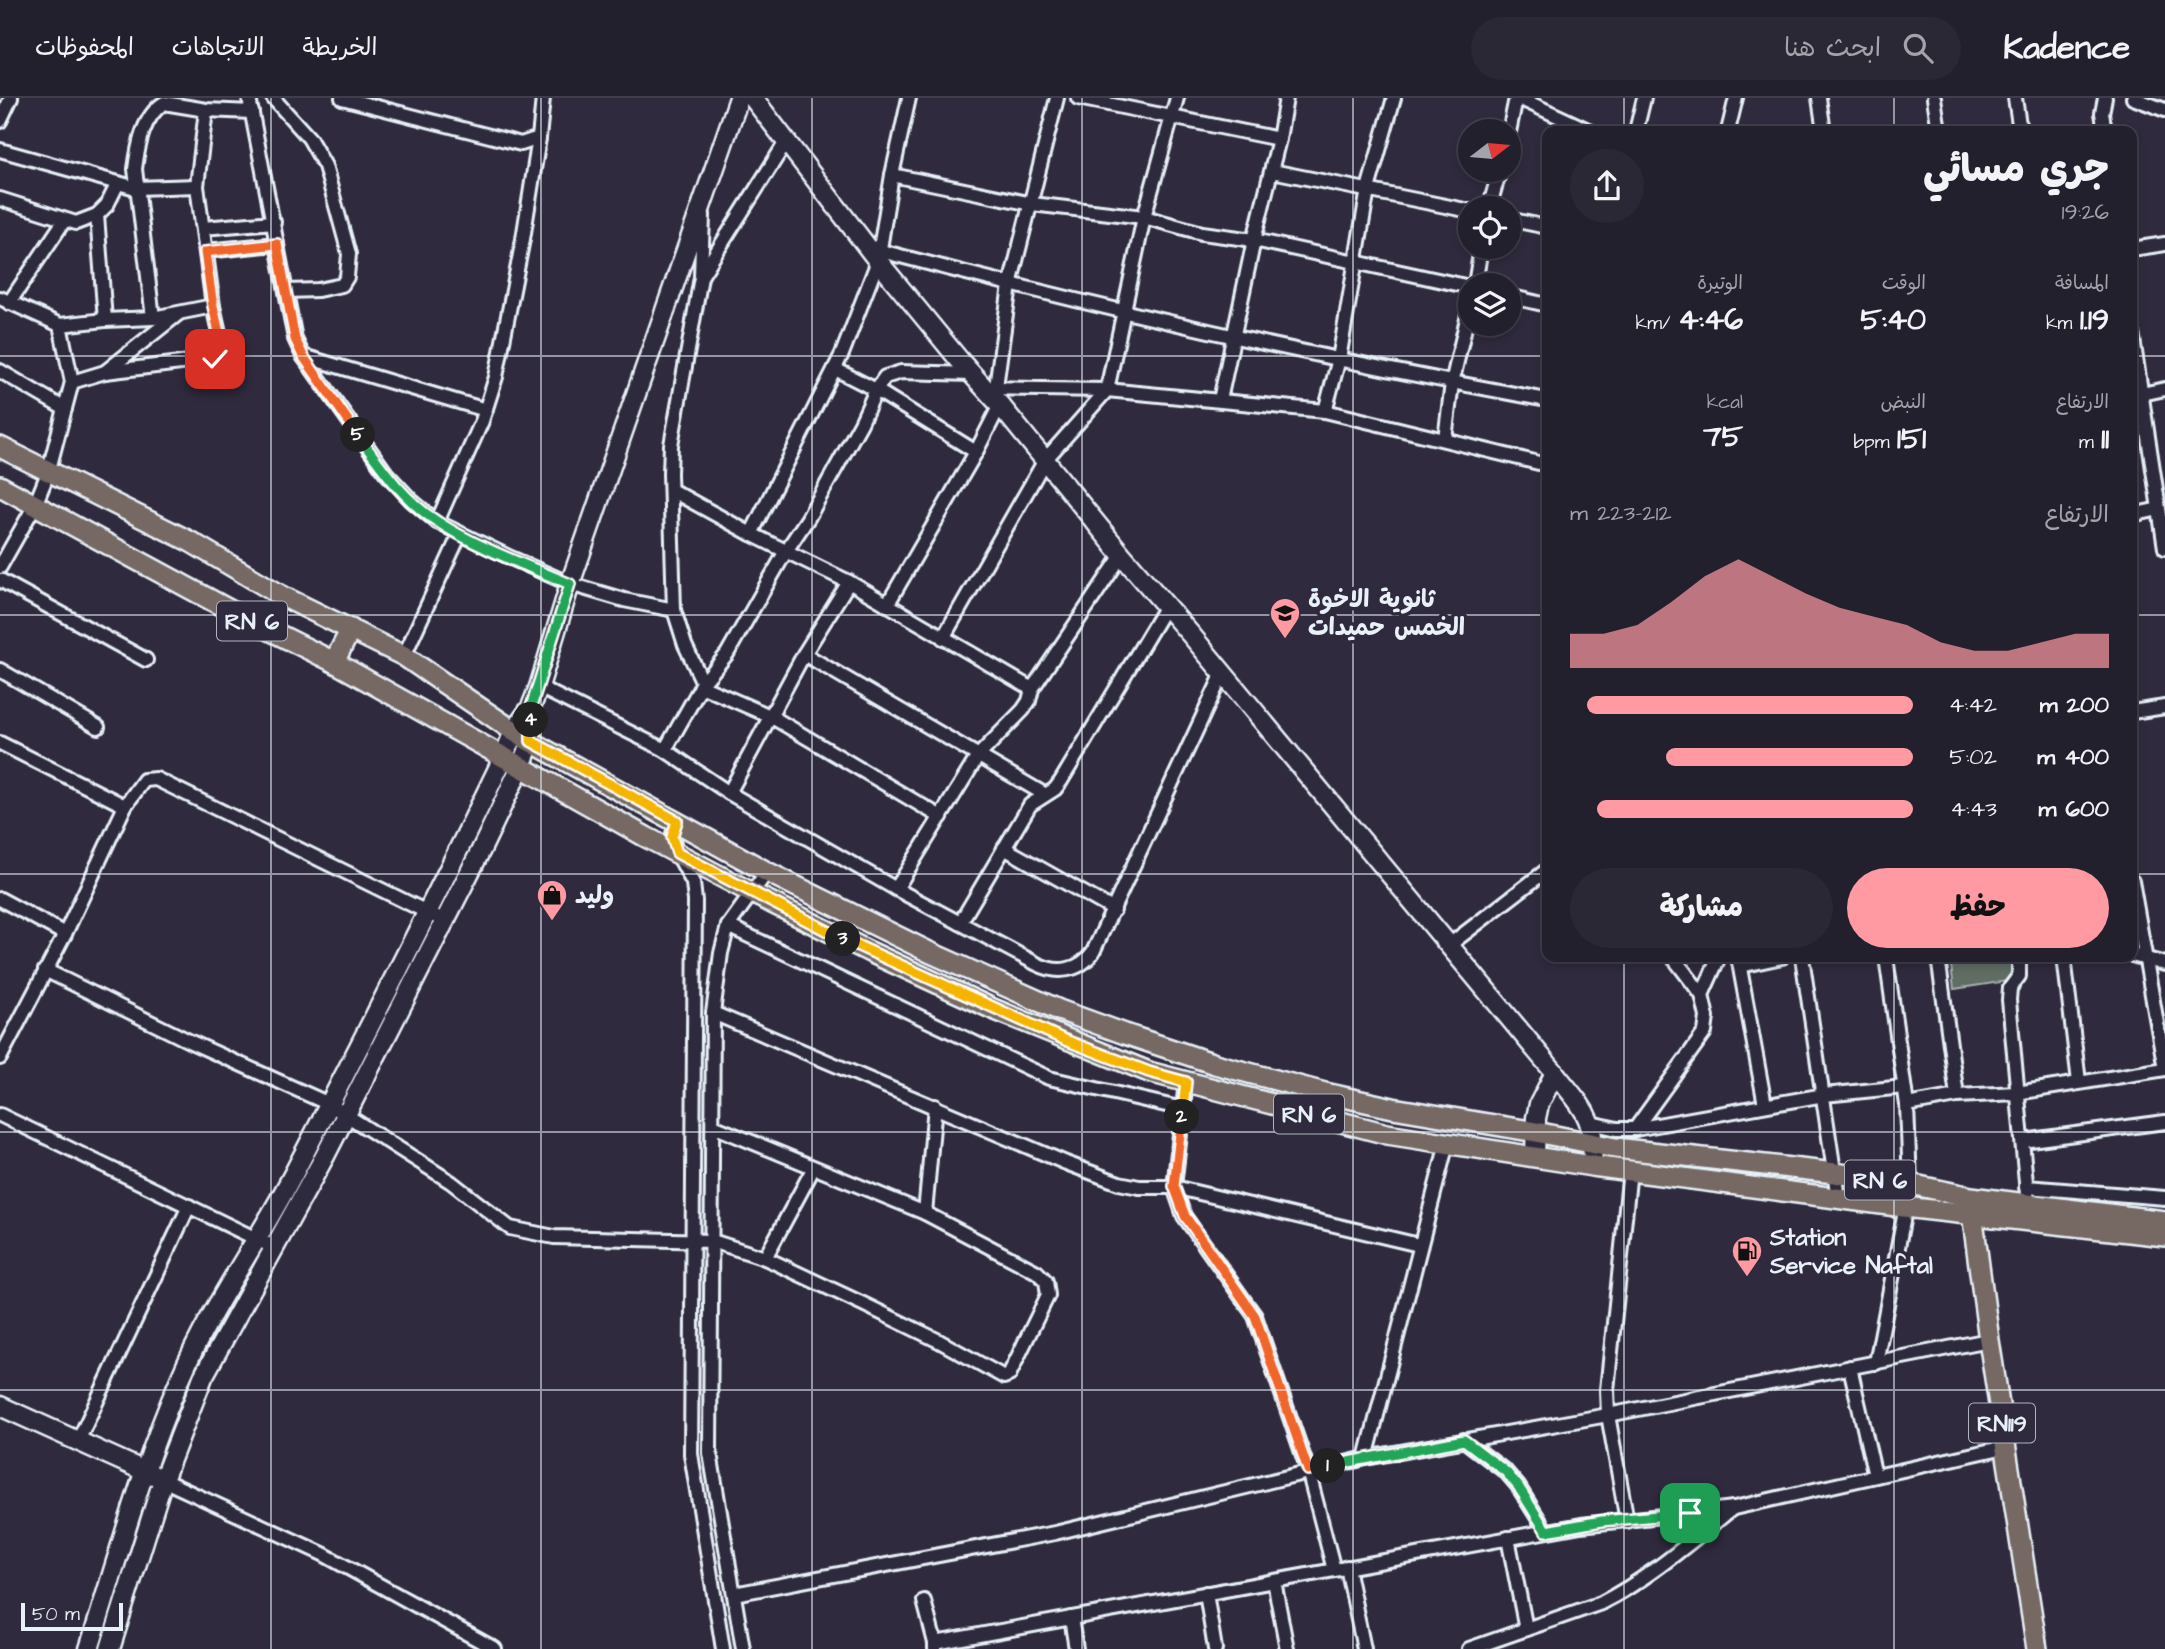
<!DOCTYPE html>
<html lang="ar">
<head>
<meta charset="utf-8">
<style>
  body { margin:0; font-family:"Architects Daughter","Playpen Sans Arabic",sans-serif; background:#2b2836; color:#f1f3f6; direction:rtl; height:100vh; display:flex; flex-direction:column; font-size:26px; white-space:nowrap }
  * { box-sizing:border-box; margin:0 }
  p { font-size:23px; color:#a3a3aa }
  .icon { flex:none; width:38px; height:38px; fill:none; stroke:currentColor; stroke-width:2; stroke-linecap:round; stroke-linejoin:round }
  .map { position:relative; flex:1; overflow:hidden; direction:ltr }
  .drawer { position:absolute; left:1542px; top:28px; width:595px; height:836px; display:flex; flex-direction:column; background:#23202e; border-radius:14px; box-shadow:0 4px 10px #0003,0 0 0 2px #403e4a; direction:rtl }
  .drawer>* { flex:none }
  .needle { width:46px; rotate:74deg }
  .tools { position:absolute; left:1458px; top:21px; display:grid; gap:14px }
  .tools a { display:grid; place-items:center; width:63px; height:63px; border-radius:50%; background:#23202e; box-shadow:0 4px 10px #0003,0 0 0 2px #403e4a; font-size:35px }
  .scale { position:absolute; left:21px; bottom:18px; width:102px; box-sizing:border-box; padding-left:7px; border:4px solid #e8f1f8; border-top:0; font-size:19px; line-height:24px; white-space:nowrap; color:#e8f1f8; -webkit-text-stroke:5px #2f2a3d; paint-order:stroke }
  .pin { position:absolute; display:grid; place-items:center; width:60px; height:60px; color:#fff; margin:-30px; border-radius:14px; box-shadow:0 4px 10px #0006 }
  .km { position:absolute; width:35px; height:35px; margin:-18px; border-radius:50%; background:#222; color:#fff; font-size:19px; line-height:35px; text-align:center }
  .round { display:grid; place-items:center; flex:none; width:74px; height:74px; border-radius:37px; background:#2b2836 }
  .headline { display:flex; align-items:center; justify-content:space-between; height:119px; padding:0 28px }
  h1 { font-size:38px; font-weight:800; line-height:52px }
  .stats { display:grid; grid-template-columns:repeat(3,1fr); gap:10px; height:119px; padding:7px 28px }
  .stats div { display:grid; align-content:center }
  .stats b { font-size:30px; font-weight:800 }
  .stats small { font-size:19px; font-weight:400 }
  .stats p { font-size:19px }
  .chart { height:196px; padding:14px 28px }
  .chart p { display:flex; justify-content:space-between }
  .chart svg { width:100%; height:126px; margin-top:7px; fill:#ff9aa2; opacity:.7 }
  .cta { display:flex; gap:14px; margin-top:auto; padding:14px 28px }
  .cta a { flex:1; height:80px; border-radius:42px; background:#ff9aa2; color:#111; font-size:28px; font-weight:800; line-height:80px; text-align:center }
  .cta a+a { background:#2b2836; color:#f1f3f6 }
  ul { padding:0 28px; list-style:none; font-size:23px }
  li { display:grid; grid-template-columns:112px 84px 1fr; align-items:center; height:52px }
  li i { height:18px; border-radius:9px; background:#ff9aa2 }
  header { display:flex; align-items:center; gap:42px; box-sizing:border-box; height:98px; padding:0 35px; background:#23202e; border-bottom:2px solid #403e4a }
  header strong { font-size:33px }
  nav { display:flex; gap:38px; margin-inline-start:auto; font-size:24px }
  .search { width:490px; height:63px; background:#2b2836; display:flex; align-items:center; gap:18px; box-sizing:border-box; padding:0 24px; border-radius:38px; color:#a3a3aa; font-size:26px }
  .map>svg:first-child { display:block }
</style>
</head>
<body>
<header>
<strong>Kadence</strong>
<div class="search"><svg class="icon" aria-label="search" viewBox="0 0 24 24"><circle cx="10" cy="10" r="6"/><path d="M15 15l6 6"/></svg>ابحث هنا</div>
<nav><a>الخريطة</a><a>الاتجاهات</a><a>المحفوظات</a></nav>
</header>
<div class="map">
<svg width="2165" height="1551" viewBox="0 0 2165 1551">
  <rect width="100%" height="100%" fill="#2f2a3d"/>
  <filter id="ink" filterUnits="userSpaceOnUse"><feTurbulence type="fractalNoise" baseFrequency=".0143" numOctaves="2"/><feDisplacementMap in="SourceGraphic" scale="14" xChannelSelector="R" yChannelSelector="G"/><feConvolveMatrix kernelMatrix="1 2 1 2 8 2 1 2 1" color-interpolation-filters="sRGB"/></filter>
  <g filter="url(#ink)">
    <path fill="#5f6d64" stroke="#a4afae" stroke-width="2" d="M1950 859H2012L2014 882 1954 891Z"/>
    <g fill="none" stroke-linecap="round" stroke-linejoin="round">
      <g stroke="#e8f1f8" stroke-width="18">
        <g id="street">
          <path d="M249 0 295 241 303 258 386 375 411 402 437 424 511 460 570 486 624 502 674 512"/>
          <path d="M273 0 309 40 325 68 349 156 347 179 342 187 318 192 286 193"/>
          <path d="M342 0 521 46 539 40 543 0"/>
          <path d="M1078 0 1279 41"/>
          <path d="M1519 0 1590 33"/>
          <path d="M1819 0 1824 33"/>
          <path d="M1934 0 1939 33"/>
          <path d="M2015 0 2020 33"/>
          <path d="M2105 0 2102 15 2105 33"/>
          <path d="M2133 0 2165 12"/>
          <path d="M0 23 11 0"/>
          <path d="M1636 33 1644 0"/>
          <path d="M1728 33 1736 0"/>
          <path d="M1508 39 1516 0"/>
          <path d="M0 52 136 90 197 88"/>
          <path d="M1272 73 1470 113"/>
          <path d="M892 77 1032 106 1144 119 1202 135 1254 142 1470 189"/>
          <path d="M0 101 76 125 97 117 107 107 118 85"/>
          <path d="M1489 110 1500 72"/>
          <path d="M97 117 105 222"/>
          <path d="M1508 121 1547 129"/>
          <path d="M203 130 274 124"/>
          <path d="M2132 151 2165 146"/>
          <path d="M206 153 277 146"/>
          <path d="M881 153C1101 211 1323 261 1547 302"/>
          <path d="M702 177 786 44"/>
          <path d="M1475 187 1481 149"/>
          <path d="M1508 198 1547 207"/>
          <path d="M0 200 60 227 105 222 153 220 213 208"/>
          <path d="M9 205 64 123"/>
          <path d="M153 220 135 71C138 48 143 18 164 5L206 12 252 14"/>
          <path d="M2132 234 2165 450"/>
          <path d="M303 258 486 312"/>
          <path d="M0 273 65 311"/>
          <path d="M105 274 215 261 223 252 213 208 197 88 206 12"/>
          <path d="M972 276 901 274 885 279 876 292 976 354"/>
          <path d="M72 284 105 274 178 216"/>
          <path d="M996 289 1010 187 1057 0"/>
          <path d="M985 290 1107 292 1325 313 1547 367"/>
          <path d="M2142 296 2165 291"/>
          <path d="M1220 302 1254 142 1279 41 1286 0"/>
          <path d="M1325 313 1339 261 1368 91 1394 0"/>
          <path d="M1445 341 1452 285 1470 208"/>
          <path d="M671 392 751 436 849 484 1032 591"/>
          <path d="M2132 417 2159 411"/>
          <path d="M437 424 482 323 496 279 523 141 539 40"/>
          <path d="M751 436 842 256 878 163 892 77 909 0"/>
          <path d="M0 469 35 407 48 375 72 284 60 227"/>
          <path d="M0 482 146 562"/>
          <path d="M887 507 976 354 1000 307"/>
          <path d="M943 540 1045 362 1107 292 1144 119 1177 0"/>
          <path d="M804 556 1044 696"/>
          <path d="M404 558 460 436"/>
          <path d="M0 572 98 629"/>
          <path d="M703 585 727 556 786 453 808 420 861 325 876 292 835 271"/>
          <path d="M701 588 772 619 941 719"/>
          <path d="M539 589 665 652 729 695 896 791 1037 866C1057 876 1079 874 1093 854L1223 575"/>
          <path d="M2132 614 2165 609"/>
          <path d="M0 645 125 708"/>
          <path d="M665 652 703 585 685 547 674 512 670 375 671 347 701 179 703 117"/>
          <path d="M729 695 804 556 849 484"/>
          <path d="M677 723 672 739 677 755 693 785 695 803 691 1356 723 1551"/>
          <path d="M1004 750 1114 812"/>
          <path d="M896 791 978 658 1023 612 1029 603 1032 591 1122 457"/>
          <path d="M0 801 65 836"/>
          <path d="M960 825 1030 707 1055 691 1061 683 1166 508"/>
          <path d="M728 828 1049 980 1183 1011"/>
          <path d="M1448 848 1547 772"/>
          <path d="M2132 857 2165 866"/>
          <path d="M1673 859 1702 897"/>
          <path d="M1738 859 1765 1007"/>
          <path d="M1802 859 1838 1100"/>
          <path d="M1938 859 1957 998"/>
          <path d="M2019 859V878L2010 890 2009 902 2028 1106"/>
          <path d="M2064 859 2079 984"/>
          <path d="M1740 868 1782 859"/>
          <path d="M45 872 191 944 329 1006 451 1084 510 1130 554 1139 712 1143 765 1160 863 1206 939 1243 1004 1279 1009 1277 1048 1197 1046 1183 1037 1174 925 1115 713 1028"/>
          <path d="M713 915 1066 1065 1119 1085 1139 1089H1174L1419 1147"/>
          <path d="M0 960 65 836 125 708 144 682 156 681 445 823"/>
          <path d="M1186 984 1174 1089 1184 1118 1255 1218 1308 1372 1334 1472"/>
          <path d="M1907 1007 1957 998 2017 995 2165 971 2132 783"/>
          <path d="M0 1017 275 1150"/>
          <path d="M1591 1025 1617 1031H1635L1824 997 1904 989"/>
          <path d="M1635 1031 1705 934 1707 919 1702 897 1719 859"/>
          <path d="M2023 1043 2165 1024"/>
          <path d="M2026 1089 2165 1100"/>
          <path d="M925 1115 935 1008"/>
          <path d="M765 1160 813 1071"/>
          <path d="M1876 1265 1910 1086 1907 1007 1886 859"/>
          <path d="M1850 1269 1875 1378"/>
          <path d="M1464 1342 1506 1374 1518 1388 1546 1433"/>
          <path d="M78 1343 189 1108"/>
          <path d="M1366 1360 1447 1045"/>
          <path d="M163 1382 323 1456 495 1551"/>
          <path d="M1627 1423 1608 1317 1607 1292 1630 1072"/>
          <path d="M1508 1440 1526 1531"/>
          <path d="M1347 1469 1364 1551"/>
          <path d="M1274 1483 1287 1551"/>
          <path d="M1206 1495 1215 1551"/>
          <path d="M734 1496 1055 1435 1366 1360 1608 1317 1989 1242"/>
          <path d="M924 1503 935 1545"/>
          <path d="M1071 1520 1076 1551"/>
          <path d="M743 1551 710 1355 713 915 721 855 728 828 767 774"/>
          <path d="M935 1551V1545L1581 1427 1734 1410 2005 1349"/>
          <path d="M1469 1551 1601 1505C1649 1481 1691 1443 1733 1410"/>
        </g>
      </g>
      <g stroke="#e8f1f8" stroke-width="23">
        <g id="secondary">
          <path d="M753 0 878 163 961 264 1000 307 1122 457 1192 538 1555 975C1584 1012 1596 1018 1592 1068"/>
          <path d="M1535 1059 1536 1020 1539 1006 1555 975"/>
          <path d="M0 1308 153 1377"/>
          <path d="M89 1551C118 1460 142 1368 180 1281 211 1208 259 1143 295 1073 366 936 437 798 504 658L514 633 531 609 539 589 570 486 739 0"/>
          <path d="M110 1551 163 1382 203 1279 325 1058 481 752 521 668 531 643V630"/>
        </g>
      </g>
      <g stroke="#e8f1f8" stroke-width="24">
        <g id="primary">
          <path d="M0 349 191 444 282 498 404 558 524 640 767 774 929 854 1059 912 1125 936 1215 966 1325 995 1393 1010 1536 1034 1615 1050 1835 1075 1910 1086 1971 1099 2165 1123"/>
          <path d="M0 388 235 515 334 564 646 739 752 795 870 854 993 911 1149 974 1387 1036 1592 1068 1904 1109 2165 1138"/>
          <path d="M334 564 351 531"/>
          <path d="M1971 1107 1989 1242 2037 1551"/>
        </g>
      </g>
      <use href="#street" stroke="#2f2a3d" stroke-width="12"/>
      <use href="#secondary" stroke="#2f2a3d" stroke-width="18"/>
      <use href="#primary" stroke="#766964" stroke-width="19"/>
    </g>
  </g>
  <g fill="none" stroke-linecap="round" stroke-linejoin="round" filter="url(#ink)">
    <g stroke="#fff" stroke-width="14">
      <path id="split-1" d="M1328 1368 1464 1342 1506 1374 1518 1388 1546 1433 1602 1423 1690 1415"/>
    </g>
    <g stroke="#fff" stroke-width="14">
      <path id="split-2" d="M1182 1019 1174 1088 1185 1118 1255 1218 1308 1372 1328 1368"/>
    </g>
    <g stroke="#fff" stroke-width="14">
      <path id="split-3" d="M843 841 1065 942 1149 974 1186 984 1182 1019"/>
    </g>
    <g stroke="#fff" stroke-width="14">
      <path id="split-4" d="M531 622V643L677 723 672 739 677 755 843 841"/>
    </g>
    <g stroke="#fff" stroke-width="14">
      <path id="split-5" d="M358 337C381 369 404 403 438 424 476 449 528 468 570 486L531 609V622"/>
    </g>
    <g stroke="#fff" stroke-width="14">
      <path id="split-6" d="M215 261 223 252 213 208 205 154 277 146 295 241 303 258 358 337"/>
    </g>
    <use href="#split-1" stroke="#22a559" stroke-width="9"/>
    <use href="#split-2" stroke="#f0652b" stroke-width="9"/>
    <use href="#split-3" stroke="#f5b400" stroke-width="9"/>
    <use href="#split-4" stroke="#f5b400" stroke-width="9"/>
    <use href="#split-5" stroke="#22a559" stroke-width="9"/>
    <use href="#split-6" stroke="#f0652b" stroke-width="9"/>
  </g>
  <path fill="none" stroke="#e8f1f8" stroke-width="2" stroke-opacity="0.55" d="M271 0V1551M541 0V1551M812 0V1551M1082 0V1551M1353 0V1551M1624 0V33M1894 0V33M0 258H1547M2132 258H2165M0 517H1547M2132 517H2165M0 776H1547M2132 776H2165M1624 859V1551M1894 859V1551M0 1034H2165M0 1292H2165"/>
  <defs>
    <g id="school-pin" transform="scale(1.575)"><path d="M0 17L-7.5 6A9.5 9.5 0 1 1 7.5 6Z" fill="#ff9aa2" stroke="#2f2a3d"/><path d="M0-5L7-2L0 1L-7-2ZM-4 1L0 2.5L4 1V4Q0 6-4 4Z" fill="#111"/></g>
    <g id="shop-pin" transform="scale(1.575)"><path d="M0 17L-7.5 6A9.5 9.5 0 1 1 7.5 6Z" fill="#ff9aa2" stroke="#2f2a3d"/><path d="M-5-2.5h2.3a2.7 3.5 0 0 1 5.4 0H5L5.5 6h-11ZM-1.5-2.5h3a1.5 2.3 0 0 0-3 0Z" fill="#111"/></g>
    <g id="fuel-pin" transform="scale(1.575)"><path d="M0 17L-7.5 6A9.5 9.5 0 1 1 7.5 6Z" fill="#ff9aa2" stroke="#2f2a3d"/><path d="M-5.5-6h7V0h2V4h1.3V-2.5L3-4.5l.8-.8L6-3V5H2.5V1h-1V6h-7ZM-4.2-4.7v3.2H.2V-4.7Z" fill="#111"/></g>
  </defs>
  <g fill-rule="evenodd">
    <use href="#school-pin" x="1285" y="515"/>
    <use href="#shop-pin" x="552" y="797"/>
    <use href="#fuel-pin" x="1747" y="1153"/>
  </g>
  <g text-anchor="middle" stroke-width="7" stroke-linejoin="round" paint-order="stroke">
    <g fill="#2f2a3d" stroke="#b0b5c0" stroke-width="2">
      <rect x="217" y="503.5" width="70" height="39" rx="5"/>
      <rect x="1274" y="996.5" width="70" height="39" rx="5"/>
      <rect x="1845" y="1062.5" width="70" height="39" rx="5"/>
      <rect x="1969" y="1305.5" width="66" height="39" rx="5"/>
    </g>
    <g font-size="23" font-weight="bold" fill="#e8f1f8">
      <text x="252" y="531">RN 6</text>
      <text x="1309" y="1024">RN 6</text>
      <text x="1880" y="1090">RN 6</text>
      <text x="2002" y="1333">RN119</text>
    </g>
    <g font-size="24" font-weight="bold" fill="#e8f1f8" stroke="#2f2a3d" text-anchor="start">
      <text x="1308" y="509">ثانوية الاخوة<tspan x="1308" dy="28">الخمس حميدات</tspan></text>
      <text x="575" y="805">وليد</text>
      <text x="1770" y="1147">Station<tspan x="1770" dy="28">Service Naftal</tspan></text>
    </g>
  </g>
</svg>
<div class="tools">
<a><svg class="needle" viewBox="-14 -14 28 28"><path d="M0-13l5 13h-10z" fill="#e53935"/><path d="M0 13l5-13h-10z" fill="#a3a3aa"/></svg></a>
<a><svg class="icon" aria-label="locate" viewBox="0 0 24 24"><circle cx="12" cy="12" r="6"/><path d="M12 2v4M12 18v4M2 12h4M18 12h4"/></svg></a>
<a><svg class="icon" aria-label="layers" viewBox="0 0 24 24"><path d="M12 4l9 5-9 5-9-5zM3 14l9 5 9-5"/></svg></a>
</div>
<div class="scale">50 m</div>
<div class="pin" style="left:1690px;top:1415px;background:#1e9e55"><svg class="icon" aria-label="arrive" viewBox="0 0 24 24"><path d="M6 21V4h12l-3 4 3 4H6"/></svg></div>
<div class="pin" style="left:215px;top:261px;background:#d93025"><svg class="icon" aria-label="check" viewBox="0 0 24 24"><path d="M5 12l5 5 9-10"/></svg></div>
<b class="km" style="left:1328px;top:1368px">1</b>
<b class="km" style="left:1182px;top:1019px">2</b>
<b class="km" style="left:843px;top:841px">3</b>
<b class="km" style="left:531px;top:622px">4</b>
<b class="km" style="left:358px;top:337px">5</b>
<section class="drawer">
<div class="headline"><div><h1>جري مسائي</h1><p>19:26</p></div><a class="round"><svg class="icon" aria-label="share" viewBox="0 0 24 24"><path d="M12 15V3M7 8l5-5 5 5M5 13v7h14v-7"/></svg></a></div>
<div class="stats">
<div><p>المسافة</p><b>1.19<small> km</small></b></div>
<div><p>الوقت</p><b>5:40</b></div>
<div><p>الوتيرة</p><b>4:46<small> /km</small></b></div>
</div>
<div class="stats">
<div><p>الارتفاع</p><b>11<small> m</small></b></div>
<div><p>النبض</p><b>151<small> bpm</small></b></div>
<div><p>kcal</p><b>75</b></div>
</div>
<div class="chart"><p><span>الارتفاع</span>212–223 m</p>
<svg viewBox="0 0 160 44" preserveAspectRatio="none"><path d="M0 44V32L10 32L20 29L30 21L40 12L50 6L60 12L70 18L80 23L90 26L100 29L110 35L120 38L130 38L140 35L150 32L160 32V44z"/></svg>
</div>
<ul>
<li><b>200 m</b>4:42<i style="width:95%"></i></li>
<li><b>400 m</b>5:02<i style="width:72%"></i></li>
<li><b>600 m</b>4:43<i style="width:92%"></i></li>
</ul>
<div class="cta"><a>حفظ</a><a>مشاركة</a></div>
</section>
</div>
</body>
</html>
